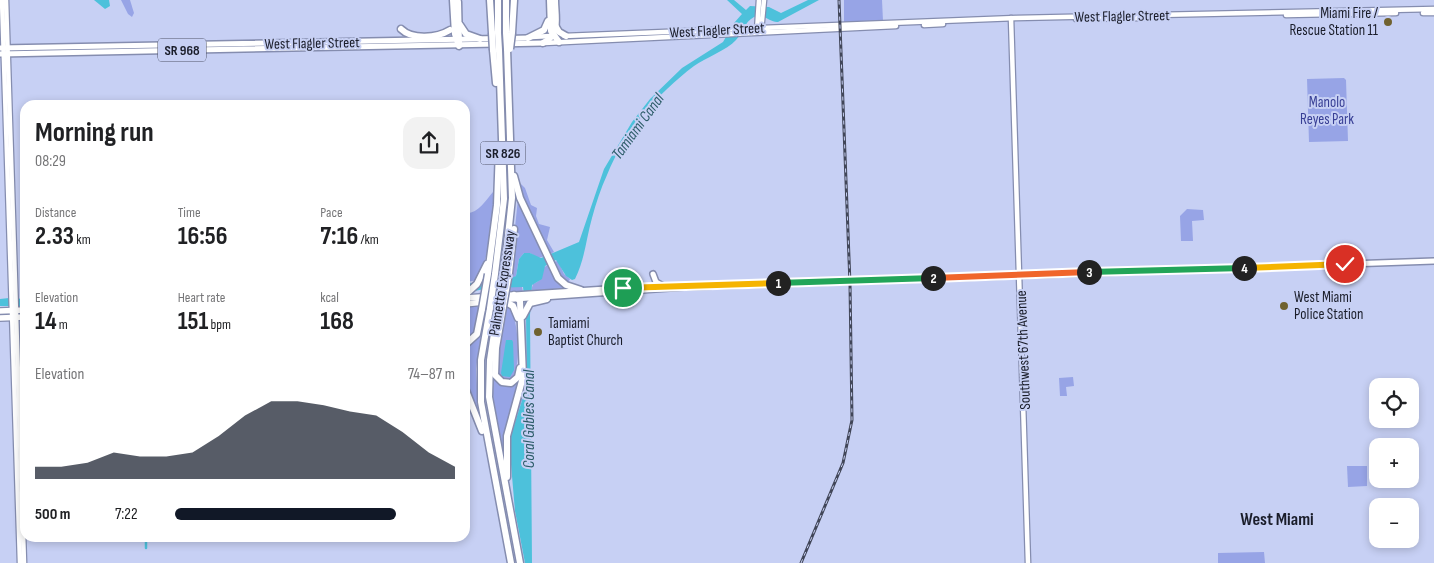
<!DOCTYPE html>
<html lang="en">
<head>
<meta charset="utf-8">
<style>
  body { margin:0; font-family:"Sofia Sans Condensed",sans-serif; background:#f2f2f2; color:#202124; height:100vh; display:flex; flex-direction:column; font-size:19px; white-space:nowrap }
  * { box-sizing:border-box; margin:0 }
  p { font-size:16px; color:#757577 }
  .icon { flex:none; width:28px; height:28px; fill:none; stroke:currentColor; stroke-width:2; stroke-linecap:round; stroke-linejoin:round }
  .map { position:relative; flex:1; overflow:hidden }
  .details { position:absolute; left:20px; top:100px; width:450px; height:442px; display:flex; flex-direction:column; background:#fff; border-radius:15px; box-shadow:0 2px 8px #0003 }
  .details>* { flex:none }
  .tools { position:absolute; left:1369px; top:378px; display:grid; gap:10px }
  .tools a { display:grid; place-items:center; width:50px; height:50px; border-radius:10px; background:#fff; box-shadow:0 2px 8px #0003; font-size:25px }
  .pin { position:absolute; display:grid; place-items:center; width:42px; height:42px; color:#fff; margin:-21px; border:2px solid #fff; border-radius:50%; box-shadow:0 1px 5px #0007 }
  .km { position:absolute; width:25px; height:25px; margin:-12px; border-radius:50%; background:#222; color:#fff; font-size:14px; line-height:25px; text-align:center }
  .round { display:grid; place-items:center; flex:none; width:52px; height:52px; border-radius:15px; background:#f2f2f2 }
  .head { display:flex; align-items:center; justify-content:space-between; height:85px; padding:0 15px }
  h1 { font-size:28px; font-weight:700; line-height:38px }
  .stats { display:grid; grid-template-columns:repeat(3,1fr); gap:8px; height:85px; padding:5px 15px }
  .stats div { display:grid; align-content:center }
  .stats b { font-size:25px; font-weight:700 }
  .stats small { font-size:14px; font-weight:400 }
  .stats p { font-size:14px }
  .chart { height:140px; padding:10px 15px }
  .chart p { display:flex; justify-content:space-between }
  .chart svg { width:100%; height:90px; margin-top:5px; fill:#111827; opacity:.7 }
  ul { padding:0 15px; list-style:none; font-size:16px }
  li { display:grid; grid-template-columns:80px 60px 1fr; align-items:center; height:38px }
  li i { height:12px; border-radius:6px; background:#111827 }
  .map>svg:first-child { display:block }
</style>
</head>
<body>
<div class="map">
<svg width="1434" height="563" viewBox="0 0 1434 563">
  <rect width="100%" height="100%" fill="#c7d0f4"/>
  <g fill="#97a4e6">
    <path d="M121 0H130L134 13 132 17 128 14Z"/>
    <path d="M844 0H882L883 21 844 23Z"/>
    <path d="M1344 78 1346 80 1348 141 1309 142 1307 79Z"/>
    <path d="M518 181 525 188 531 205 537 208 536 216 539 224 550 227 547 240 554 252 548 255 521 197Z"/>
    <path d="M493 192H495L491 238 481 275 485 278 510 275 518 199 546 256 538 258 530 253H524L519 259 516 276 513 278 471 281 465 284V213C477 215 486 200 493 192Z"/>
    <path d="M1187 209 1203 210 1204 220 1192 221 1193 241H1181L1180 216Z"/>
    <path d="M558 261 564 274 570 279 567 285 564 282 552 262Z"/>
    <path d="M549 264 569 288 531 291 533 284C543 280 541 277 543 268Z"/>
    <path d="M510 287H522L523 292 466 296 490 290H508Z"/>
    <path d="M477 305 480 309 476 331 465 344 469 317V313H465V307Z"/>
    <path d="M510 305C518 323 522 363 512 380L503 381 496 371 505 308Z"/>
    <path d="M485 308 476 369 479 418 465 386V347L469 345Z"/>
    <path d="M526 311 527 385 509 441 524 386Z"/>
    <path d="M492 373 497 382 521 379 503 460 494 414Z"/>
    <path d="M1073 377 1074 386 1066 387 1067 396H1060L1059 378Z"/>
    <path d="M1347 466H1367V486L1348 487Z"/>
    <path d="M1264 552 1265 563H1275H1218V553Z"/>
  </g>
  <g fill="#4dc1db">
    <path d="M94 0H109L110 6 105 9Z"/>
    <path d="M727 0H734L746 10 750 6 769 7 781 13 808 0H819L778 22C770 23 762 12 754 17 744 22 743 33 736 40 727 50 705 58 694 66 657 94 625 131 607 175 601 188 596 203 592 218 586 239 585 259 575 279L572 280 566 276 556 260 545 266 542 279 532 285 530 315 532 563H525L515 511 509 441 527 385 526 313 523 287 489 288 465 293V284L511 278 516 276 519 259 524 253H530L541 258 579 242 604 169 632 122 650 99 682 68 723 42 734 23 742 14Z"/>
    <path d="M9 298 25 299V306H0V299Z"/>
    <path d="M506 340H512L513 342 514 370 510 377 502 376 501 373Z"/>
  </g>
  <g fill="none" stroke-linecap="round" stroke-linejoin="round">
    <path stroke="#4dc1db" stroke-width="2.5" d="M146 538V548"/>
    <g stroke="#858daf" stroke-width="7">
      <g id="secondary">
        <path d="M2 0 20 563"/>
        <path d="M6 0 24 563"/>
        <path d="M1423 13H1434"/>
        <path d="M1343 14 1396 13"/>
        <path d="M1286 15 1336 14"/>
        <path d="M1011 18 1028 563"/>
        <path d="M1076 19 1143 18"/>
        <path d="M924 25 943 24"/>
        <path d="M757 31 759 0"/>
        <path d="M761 31 764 0"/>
        <path d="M564 36 1016 18 1434 9"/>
        <path d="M531 37 551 36"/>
        <path d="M544 43 896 26"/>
      </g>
    </g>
    <g stroke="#858daf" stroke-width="8">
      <g id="primary">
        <path d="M0 48 528 38"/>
        <path d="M0 54 543 43"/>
        <path d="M653 274 656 282 663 286"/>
        <path d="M514 295 637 287"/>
        <path d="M502 300 684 287 1434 261"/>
      </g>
    </g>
    <g stroke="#858daf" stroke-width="8">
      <g id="trunk">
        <path d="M465 298 514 295"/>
        <path d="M465 304 502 300"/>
        <path d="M0 311 25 310"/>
        <path d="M0 318 25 317"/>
      </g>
    </g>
    <g stroke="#858daf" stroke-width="9">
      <g id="motorway">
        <path d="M453 0 455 34 459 46"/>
        <path d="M490 0 492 33"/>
        <path d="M498 0V33"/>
        <path d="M506 0V33"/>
        <path d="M550 0 551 31 559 42"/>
        <path d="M458 2 459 44"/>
        <path d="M460 25 466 34 480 39"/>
        <path d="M556 27 559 32 566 36"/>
        <path d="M401 29C412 40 437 38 450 30"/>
        <path d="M512 33 514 0"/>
        <path d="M528 38 544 30 548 21"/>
        <path d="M543 43C561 35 555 17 555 0"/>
        <path d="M493 50 496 83"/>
        <path d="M514 176 520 198 558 278 566 285 581 290"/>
        <path d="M504 273 512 198 507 49"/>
        <path d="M509 273 514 229"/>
        <path d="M488 274 497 205 499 147"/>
        <path d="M495 274 504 199 499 50"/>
        <path d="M465 295 477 284 487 264"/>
        <path d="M502 300 513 306 518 318"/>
        <path d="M465 305 466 304"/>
        <path d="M498 307 490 360 489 397 520 563"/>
        <path d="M503 307 496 348 495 375 502 382 511 383 518 377 520 368"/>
        <path d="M490 308 481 360V402L511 563"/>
        <path d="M523 316 530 303 547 299"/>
        <path d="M465 345 477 334 482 309"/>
        <path d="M465 388 482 431"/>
        <path d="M507 477V436L523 377 520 301 514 295"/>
      </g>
    </g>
    <use href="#secondary" stroke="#fff" stroke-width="4.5"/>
    <use href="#primary" stroke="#fff" stroke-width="5"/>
    <use href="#trunk" stroke="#fff" stroke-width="5.5"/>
    <use href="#motorway" stroke="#fff" stroke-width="6"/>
    <g stroke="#414658" stroke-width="3">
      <path id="rail" d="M801 563 843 463 852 420 850 284 839 0"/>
    </g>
    <use href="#rail" stroke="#c7d0f4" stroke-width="1" stroke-dasharray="4" stroke-linecap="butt"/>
    <g stroke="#858daf" stroke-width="9" stroke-linecap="butt">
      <g id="motorway-bridge">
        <path d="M492 33 493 50"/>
        <path d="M498 33 499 50"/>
        <path d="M506 33 507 49"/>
        <path d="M510 49 512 33"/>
        <path d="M498 307 504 273"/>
        <path d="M503 307 509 273"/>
        <path d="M490 308 495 274"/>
        <path d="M482 309 488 274"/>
      </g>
    </g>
    <use href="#motorway-bridge" stroke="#fff" stroke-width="6"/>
  </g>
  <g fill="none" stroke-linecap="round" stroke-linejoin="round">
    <g stroke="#fff" stroke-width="10">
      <path id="split-1" d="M623 288 778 283"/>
    </g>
    <g stroke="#fff" stroke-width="10">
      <path id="split-2" d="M778 283 933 278"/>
    </g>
    <g stroke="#fff" stroke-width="10">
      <path id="split-3" d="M933 278 1089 272"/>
    </g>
    <g stroke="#fff" stroke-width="10">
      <path id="split-4" d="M1089 272 1244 268"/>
    </g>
    <g stroke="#fff" stroke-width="10">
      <path id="split-5" d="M1244 268 1345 264"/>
    </g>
    <use href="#split-1" stroke="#f5b400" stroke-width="6"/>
    <use href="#split-2" stroke="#22a559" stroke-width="6"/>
    <use href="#split-3" stroke="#f0652b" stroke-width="6"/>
    <use href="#split-4" stroke="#22a559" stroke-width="6"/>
    <use href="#split-5" stroke="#f5b400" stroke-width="6"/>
  </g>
  <g fill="#706230" stroke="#c7d0f4" stroke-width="2">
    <circle cx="1388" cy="22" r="5"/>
    <circle cx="1284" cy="306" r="5"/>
    <circle cx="538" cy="332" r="5"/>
  </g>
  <g text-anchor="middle" stroke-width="4" stroke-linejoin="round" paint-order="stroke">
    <g fill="#c7d0f4" stroke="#4e5367" stroke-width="1">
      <rect x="158" y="38.5" width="48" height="23" rx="4"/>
      <rect x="480.5" y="141.5" width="45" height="23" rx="4"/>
    </g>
    <g font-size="14" font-weight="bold" fill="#1a1d2a">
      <text x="182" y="55">SR 968</text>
      <text x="503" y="158">SR 826</text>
    </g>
    <g font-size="15" fill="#1a1d2a" stroke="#c7d0f4" text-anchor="start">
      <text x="1378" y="18" text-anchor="end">Miami Fire /<tspan x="1378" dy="17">Rescue Station 11</tspan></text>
      <text x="1294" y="302">West Miami<tspan x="1294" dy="17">Police Station</tspan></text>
      <text x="548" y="328">Tamiami<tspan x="548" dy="17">Baptist Church</tspan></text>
    </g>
    <g font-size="15" fill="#1a1d2a" stroke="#c7d0f4">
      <text transform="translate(1122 16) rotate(-1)" y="5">West Flagler Street</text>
      <text transform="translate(717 30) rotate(-3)" y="5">West Flagler Street</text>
      <text transform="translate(312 43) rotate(-1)" y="5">West Flagler Street</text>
      <text transform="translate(502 283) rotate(-81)" y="5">Palmetto Expressway</text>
      <text transform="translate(1023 350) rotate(-92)" y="5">Southwest 67th Avenue</text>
    </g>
    <g font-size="15" fill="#383f95" stroke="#c7d0f4">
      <text x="1327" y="107">Manolo<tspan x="1327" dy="17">Reyes Park</tspan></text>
    </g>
    <g font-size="16" font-style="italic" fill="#2c5c68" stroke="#c7d0f4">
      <text transform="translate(637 126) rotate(-54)" y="6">Tamiami Canal</text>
      <text transform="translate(528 419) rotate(-90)" y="6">Coral Gables Canal</text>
    </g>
    <g font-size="18" font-weight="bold" fill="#1a1d2a" stroke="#c7d0f4">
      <text x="1277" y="525">West Miami</text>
    </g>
  </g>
</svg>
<div class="tools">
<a><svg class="icon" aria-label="locate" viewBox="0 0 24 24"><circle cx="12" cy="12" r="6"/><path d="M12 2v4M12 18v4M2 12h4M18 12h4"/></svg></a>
<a>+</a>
<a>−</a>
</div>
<div class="pin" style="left:623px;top:288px;background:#1e9e55"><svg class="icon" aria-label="arrive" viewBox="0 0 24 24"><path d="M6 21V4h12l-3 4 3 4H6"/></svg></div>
<div class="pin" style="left:1345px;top:264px;background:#d93025"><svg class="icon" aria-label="check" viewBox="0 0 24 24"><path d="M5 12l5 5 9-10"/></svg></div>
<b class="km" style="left:778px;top:283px">1</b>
<b class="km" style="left:933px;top:278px">2</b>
<b class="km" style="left:1089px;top:272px">3</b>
<b class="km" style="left:1244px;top:268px">4</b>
<section class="details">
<div class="head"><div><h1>Morning run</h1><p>08:29</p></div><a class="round"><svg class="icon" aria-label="share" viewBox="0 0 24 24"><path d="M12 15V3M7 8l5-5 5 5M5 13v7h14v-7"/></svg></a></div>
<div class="stats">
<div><p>Distance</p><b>2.33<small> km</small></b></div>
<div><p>Time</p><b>16:56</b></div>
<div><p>Pace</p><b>7:16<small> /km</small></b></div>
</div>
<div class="stats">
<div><p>Elevation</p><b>14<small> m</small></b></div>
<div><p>Heart rate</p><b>151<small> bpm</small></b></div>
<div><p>kcal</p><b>168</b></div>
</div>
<div class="chart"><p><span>Elevation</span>74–87 m</p>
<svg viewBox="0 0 160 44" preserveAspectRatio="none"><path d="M0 44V38L10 38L20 36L30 31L40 33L50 33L60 31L70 23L80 13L90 6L100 6L110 8L120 11L130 13L140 21L150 31L160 38V44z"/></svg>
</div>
<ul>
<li><b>500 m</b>7:22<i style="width:79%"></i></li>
</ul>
</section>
</div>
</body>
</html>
